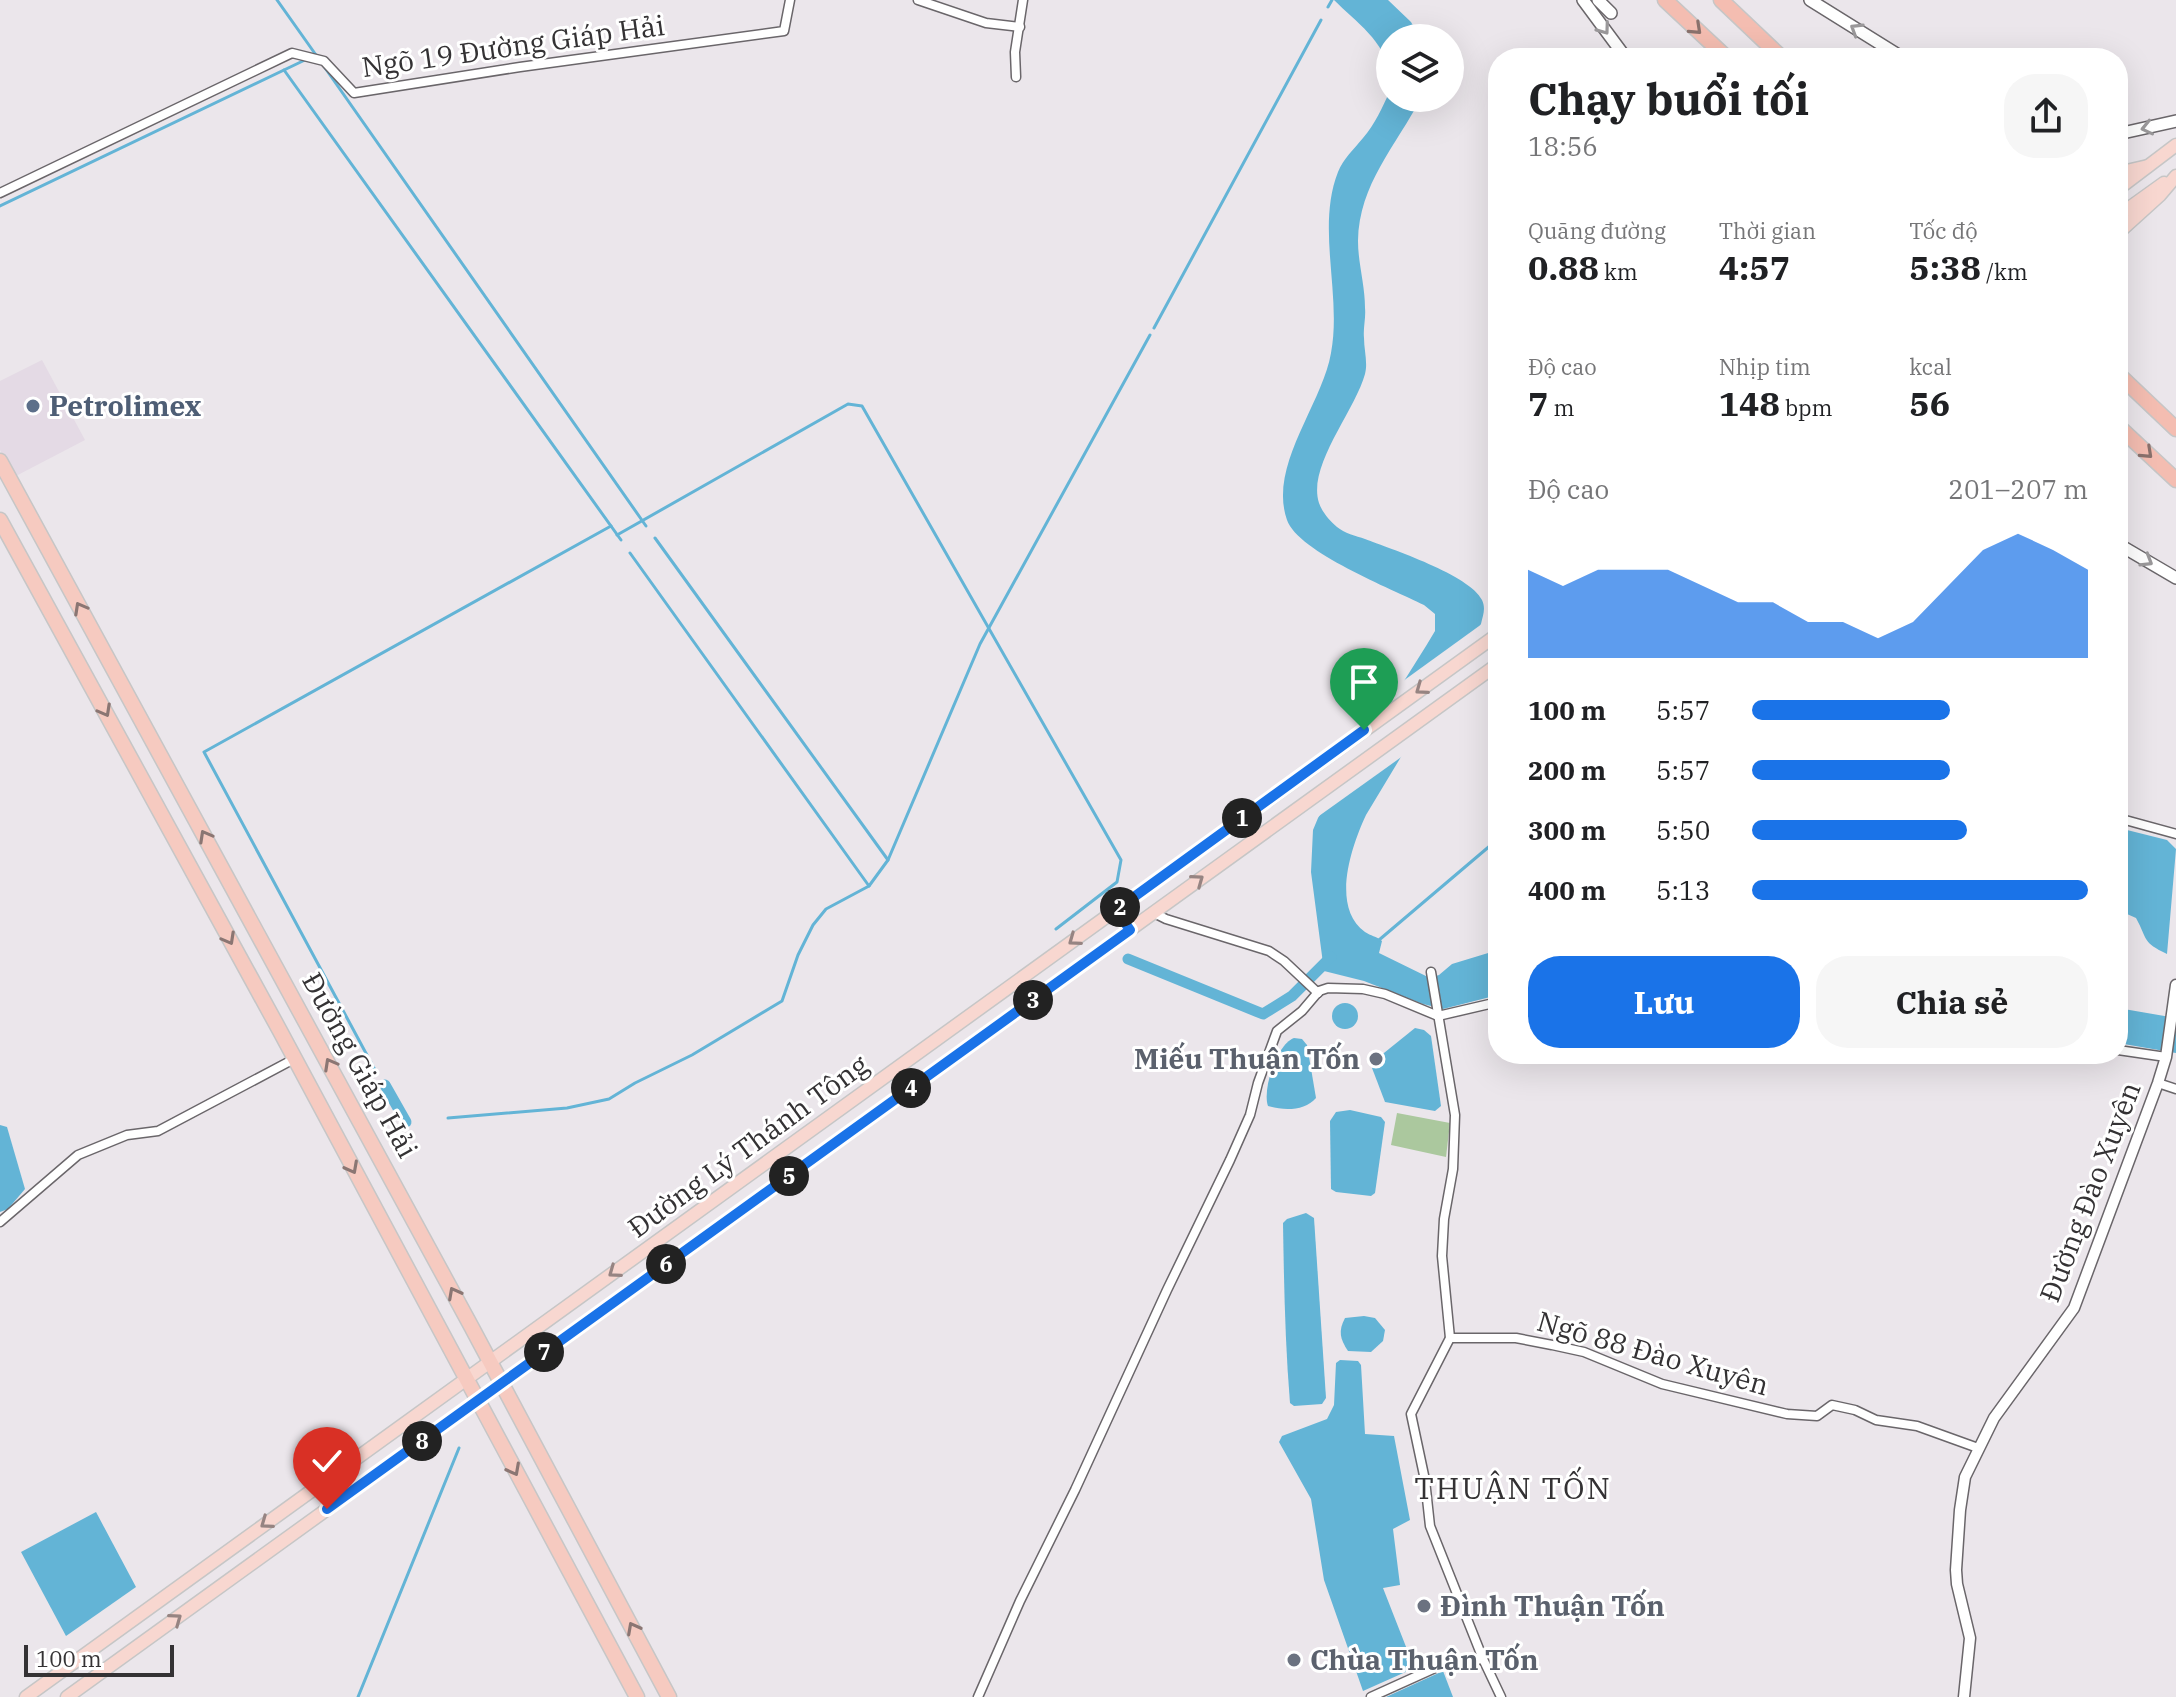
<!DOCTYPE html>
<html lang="vi">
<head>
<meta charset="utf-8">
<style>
  body { margin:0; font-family:"IBM Plex Serif",serif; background:#f6f6f6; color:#202124; height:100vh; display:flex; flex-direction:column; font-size:30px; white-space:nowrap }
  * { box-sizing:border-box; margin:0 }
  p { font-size:26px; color:#757577 }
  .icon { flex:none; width:44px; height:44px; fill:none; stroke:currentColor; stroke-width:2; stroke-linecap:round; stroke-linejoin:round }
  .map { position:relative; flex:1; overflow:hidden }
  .side { position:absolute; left:1488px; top:48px; width:640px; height:1016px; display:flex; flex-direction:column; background:#fff; border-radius:32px; box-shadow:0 8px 32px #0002 }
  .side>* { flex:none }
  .buttons { position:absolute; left:1376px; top:24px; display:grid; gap:16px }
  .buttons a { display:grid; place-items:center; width:88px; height:88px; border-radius:50%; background:#fff; box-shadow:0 8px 32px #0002; font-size:40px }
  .scale { position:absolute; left:24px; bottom:20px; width:150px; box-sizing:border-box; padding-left:8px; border:4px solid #343234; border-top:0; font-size:22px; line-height:28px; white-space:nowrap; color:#343234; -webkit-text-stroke:6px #fff; paint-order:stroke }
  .pin { position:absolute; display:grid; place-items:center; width:68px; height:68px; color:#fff; margin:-82px -34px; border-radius:50% 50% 50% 0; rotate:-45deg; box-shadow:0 0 8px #0007 }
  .pin .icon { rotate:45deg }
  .km { position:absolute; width:40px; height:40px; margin:-20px; border-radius:50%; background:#222; color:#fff; font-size:22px; line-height:40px; text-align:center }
  .round { display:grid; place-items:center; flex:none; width:84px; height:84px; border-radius:32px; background:#f6f6f6 }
  .head { display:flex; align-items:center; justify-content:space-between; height:136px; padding:0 40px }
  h1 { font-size:44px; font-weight:700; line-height:60px }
  .figures { display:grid; grid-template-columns:repeat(3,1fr); gap:12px; height:136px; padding:8px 40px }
  .figures div { display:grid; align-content:center }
  .figures b { font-size:34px; font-weight:700 }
  .figures small { font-size:22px; font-weight:400 }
  .figures p { font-size:22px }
  .chart { height:224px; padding:16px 40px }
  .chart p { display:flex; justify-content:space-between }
  .chart svg { width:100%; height:144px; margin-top:8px; fill:#1a73e8; opacity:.7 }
  .cta { display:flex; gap:16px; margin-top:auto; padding:16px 40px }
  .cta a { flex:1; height:92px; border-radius:32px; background:#1a73e8; color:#fff; font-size:32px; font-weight:700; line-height:92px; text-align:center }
  .cta a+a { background:#f6f6f6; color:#202124 }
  ul { padding:0 40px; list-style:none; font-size:26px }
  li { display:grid; grid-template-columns:128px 96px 1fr; align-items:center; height:60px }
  li i { height:20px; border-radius:10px; background:#1a73e8 }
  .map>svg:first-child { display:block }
</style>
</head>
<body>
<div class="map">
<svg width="2176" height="1697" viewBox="0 0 2176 1697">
  <rect width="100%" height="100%" fill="#ebe6eb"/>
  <path fill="#e4dae5" d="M42 360 85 440 14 477 0 450V381Z"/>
  <path fill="#abc89e" d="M1397 1113 1450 1123 1446 1157 1391 1145Z"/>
  <g fill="#63b4d6">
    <path d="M1334 0H1388L1411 22 1420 38H1390V74C1385 41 1356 22 1334 0Z"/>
    <path d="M1390 91V98H1421C1396 146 1359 184 1358 241 1358 263 1365 285 1365 308 1366 318 1363 328 1364 338 1364 350 1368 363 1365 374 1355 411 1307 466 1319 503 1322 512 1330 521 1337 527 1344 533 1356 536 1365 539 1391 549 1470 575 1482 600 1486 609 1483 615 1481 624L1366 815C1352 845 1330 907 1365 932 1371 936 1376 936 1382 941L1379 953 1430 978 1439 975 1452 964 1498 950V995L1443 1009 1423 1004 1364 981 1324 971 1311 872 1313 830 1318 818 1426 646 1435 631V614L1424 605C1392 589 1298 552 1287 520 1268 466 1322 405 1331 353 1342 295 1316 228 1338 172 1343 159 1354 149 1363 138 1375 124 1382 108 1390 91Z"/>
    <path d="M2123 829 2167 840 2176 849 2167 954C2142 942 2148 940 2136 918L2118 910V854Z"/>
    <circle cx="1345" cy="1016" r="13"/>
    <path d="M2118 1008 2176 1018V1053L2118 1043Z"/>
    <path d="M1415 1028 1424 1030 1431 1036 1441 1106 1435 1111 1385 1102 1372 1068 1374 1061Z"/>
    <path d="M1294 1038 1302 1039 1307 1045 1316 1098C1305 1111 1284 1111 1268 1106 1262 1089 1277 1044 1294 1038Z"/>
    <path d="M1350 1110 1381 1117 1385 1122 1375 1193 1371 1196 1336 1192 1331 1189 1330 1121 1336 1112Z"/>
    <path d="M0 1125 7 1127 25 1189 8 1209 0 1212Z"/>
    <path d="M1306 1213 1314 1218 1326 1398 1322 1404 1294 1406 1290 1403C1285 1343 1284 1283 1283 1223L1287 1219Z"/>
    <path d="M1364 1316 1375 1318 1385 1330 1383 1341 1371 1352 1348 1351C1340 1339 1338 1331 1345 1318Z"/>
    <path d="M1340 1360 1358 1361 1361 1365 1365 1434 1394 1436 1410 1520 1393 1529 1400 1585 1383 1588 1410 1657 1406 1659 1410 1670 1363 1691 1324 1580 1311 1499 1279 1442 1282 1436 1327 1419 1334 1405 1336 1363Z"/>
    <path d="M96 1512 136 1587 66 1636 21 1552Z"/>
    <path d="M1443 1671 1453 1697H1386Z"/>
  </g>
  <path fill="#ebe6eb" d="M1486 621 1407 753 1312 821 1392 689Z"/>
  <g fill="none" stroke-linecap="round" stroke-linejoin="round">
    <g stroke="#63b4d6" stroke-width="3">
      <path d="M277 0 316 55 314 56"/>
      <path d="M1328 7 1332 0"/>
      <path d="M323 65 646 526"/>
      <path d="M284 70 621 540"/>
      <path d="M0 206 307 59"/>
      <path d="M1154 328 1321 20"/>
      <path d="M617 535 848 404 862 406 1121 860 1117 882 1056 929"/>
      <path d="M655 538 888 860"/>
      <path d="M630 553 869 886"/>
      <path d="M1379 940 1498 839"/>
      <path d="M375 1070 204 752 611 526"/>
      <path d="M448 1118 567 1108 609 1099 635 1083 692 1055 782 1001 798 955 813 925 826 909 869 886 888 860 980 644 1150 335"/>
      <path d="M358 1697 459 1448"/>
    </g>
    <g stroke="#63b4d6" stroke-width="11">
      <path d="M1128 959 1263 1014 1292 996 1331 957"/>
      <path d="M385 1085 406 1122"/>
    </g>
    <g stroke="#6a666a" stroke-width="11">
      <g id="minor">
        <path d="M918 0 986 23 1020 27"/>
        <path d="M1016 77 1015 52 1023 0"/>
        <path d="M0 193 292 53 324 61 354 93 520 67 784 31 790 0"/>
        <path d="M2118 818 2176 834"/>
        <path d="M1154 913 1166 919 1269 951 1284 961 1318 993"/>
        <path d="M1431 972 1455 1115 1453 1169 1444 1219 1442 1256 1450 1338 1411 1414 1425 1480 1430 1526 1483 1659 1501 1697"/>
        <path d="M1438 1016 1498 1002"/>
        <path d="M2118 1050 2166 1057"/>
        <path d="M2158 1083 2176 1089"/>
        <path d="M0 1222 78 1155 127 1135 158 1131 294 1059"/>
        <path d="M1450 1338H1516L1552 1345 1584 1352 1662 1384 1787 1414 1817 1416 1832 1405 1855 1410 1876 1420 1917 1426 1978 1448"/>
        <path d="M978 1697 1020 1601 1075 1490 1167 1290 1230 1160 1250 1115 1258 1083 1277 1031 1302 1011 1319 991 1328 988 1363 989 1385 994 1438 1016"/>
        <path d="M1371 1697 1446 1663 1483 1659"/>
      </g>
    </g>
    <g stroke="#6a666a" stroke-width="13">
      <path id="tertiary" d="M1964 1697 1970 1638 1957 1584 1956 1570 1960 1510 1965 1477 1994 1418 2074 1308 2158 1083 2166 1057 2176 985"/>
    </g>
    <g stroke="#6a666a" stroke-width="14">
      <g id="secondary">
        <path d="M1583 0 1626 58"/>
        <path d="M1598 0 1611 13"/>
        <path d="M1810 0 1903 58"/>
        <path d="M2118 134 2176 121"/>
        <path d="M2118 544 2176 578"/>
      </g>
    </g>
    <g stroke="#c6c6c6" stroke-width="15">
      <g id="primary">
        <path d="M2118 173 2148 166"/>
        <path d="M2118 189 2176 145"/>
        <path d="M2118 216 2164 183"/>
        <path d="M2118 233 2160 195 2176 176"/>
        <path d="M26 1697 1498 634"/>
        <path d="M67 1697 1498 664"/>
      </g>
    </g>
    <g stroke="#c6c6c6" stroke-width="17">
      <g id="trunk">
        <path d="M0 461 471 1326 669 1697"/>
        <path d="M0 520 280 1031 637 1697"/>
      </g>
    </g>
    <g stroke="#c6c6c6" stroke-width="17">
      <g id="motorway">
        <path d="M1665 0 1727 58"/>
        <path d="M1721 0 1782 58"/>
        <path d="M2118 374 2176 429"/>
        <path d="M2118 426 2176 480"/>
      </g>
    </g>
    <use href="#minor" stroke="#fff" stroke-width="8"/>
    <use href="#tertiary" stroke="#fff" stroke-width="10"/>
    <use href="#secondary" stroke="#fff" stroke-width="11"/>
    <use href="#primary" stroke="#f8d7d0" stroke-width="12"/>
    <use href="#trunk" stroke="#f6cac0" stroke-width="14"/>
    <use href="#motorway" stroke="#f4bdb1" stroke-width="14"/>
  </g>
  <defs><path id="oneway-chevron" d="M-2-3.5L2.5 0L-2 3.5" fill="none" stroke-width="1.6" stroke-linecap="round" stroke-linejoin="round" transform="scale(2)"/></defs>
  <g stroke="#9a989a">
    <use href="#oneway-chevron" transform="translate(1604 29) rotate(54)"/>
    <use href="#oneway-chevron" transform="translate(1856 29) rotate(-148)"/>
    <use href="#oneway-chevron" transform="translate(2147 128) rotate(167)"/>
    <use href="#oneway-chevron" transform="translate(2147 561) rotate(31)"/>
  </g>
  <g stroke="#8a716c">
    <use href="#oneway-chevron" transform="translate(1696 29) rotate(43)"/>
    <use href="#oneway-chevron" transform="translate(2147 453) rotate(43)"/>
  </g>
  <g stroke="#8b7673">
    <use href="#oneway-chevron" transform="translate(80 608) rotate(-119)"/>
    <use href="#oneway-chevron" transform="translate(105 711) rotate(61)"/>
    <use href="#oneway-chevron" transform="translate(205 836) rotate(-119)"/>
    <use href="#oneway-chevron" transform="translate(229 939) rotate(61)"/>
    <use href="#oneway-chevron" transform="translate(330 1064) rotate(-119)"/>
    <use href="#oneway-chevron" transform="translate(352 1168) rotate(62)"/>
    <use href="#oneway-chevron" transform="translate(454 1293) rotate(-118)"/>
    <use href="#oneway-chevron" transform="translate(514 1470) rotate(62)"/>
    <use href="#oneway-chevron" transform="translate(633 1628) rotate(-118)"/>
  </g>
  <g stroke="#968482">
    <use href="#oneway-chevron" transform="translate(1421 689) rotate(144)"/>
    <use href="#oneway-chevron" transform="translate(1198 880) rotate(-36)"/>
    <use href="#oneway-chevron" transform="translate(1074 940) rotate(144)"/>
    <use href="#oneway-chevron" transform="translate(614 1272) rotate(144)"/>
    <use href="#oneway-chevron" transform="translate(266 1523) rotate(144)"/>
    <use href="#oneway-chevron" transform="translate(176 1619) rotate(-36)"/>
  </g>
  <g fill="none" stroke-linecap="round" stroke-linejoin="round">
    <g stroke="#fff" stroke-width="16">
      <path id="route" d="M327 1509 1130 930 1116 910 1364 730"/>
    </g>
    <use href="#route" stroke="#1a73e8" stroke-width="10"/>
  </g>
  <circle fill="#5c6f8a" stroke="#fff" stroke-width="3" cx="33" cy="406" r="8"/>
  <g fill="#6b7280" stroke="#fff" stroke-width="3">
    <circle cx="1376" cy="1059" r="8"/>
    <circle cx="1424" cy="1606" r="8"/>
    <circle cx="1294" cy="1660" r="8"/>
  </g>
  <g text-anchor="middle" stroke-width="6" stroke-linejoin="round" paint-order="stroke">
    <g font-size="28" fill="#343234" stroke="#fff">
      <text transform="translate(513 46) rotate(-8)" y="10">Ngõ 19 Đường Giáp Hải</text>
      <text transform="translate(360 1065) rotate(61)" y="10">Đường Giáp Hải</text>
      <text transform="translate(748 1146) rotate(-36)" y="10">Đường Lý Thánh Tông</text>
      <text transform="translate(2090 1192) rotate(-69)" y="10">Đường Đào Xuyên</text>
      <text transform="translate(1653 1353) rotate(16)" y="10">Ngõ 88 Đào Xuyên</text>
    </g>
    <g font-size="28" font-weight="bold" fill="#4e5e75" stroke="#fff" text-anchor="start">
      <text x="49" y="416">Petrolimex</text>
    </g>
    <g font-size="28" font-weight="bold" fill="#5b616d" stroke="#fff" text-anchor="start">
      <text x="1360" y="1069" text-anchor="end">Miếu Thuận Tốn</text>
      <text x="1440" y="1616">Đình Thuận Tốn</text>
      <text x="1310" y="1670">Chùa Thuận Tốn</text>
    </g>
    <g font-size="30" letter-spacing="2" fill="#343234" stroke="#fff">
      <text x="1513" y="1499">THUẬN TỐN</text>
    </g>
  </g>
</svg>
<div class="buttons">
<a><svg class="icon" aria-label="layers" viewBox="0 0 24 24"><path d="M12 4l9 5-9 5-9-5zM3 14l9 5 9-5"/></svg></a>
</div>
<div class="scale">100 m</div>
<div class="pin" style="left:1364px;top:730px;background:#1e9e55"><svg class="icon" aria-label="arrive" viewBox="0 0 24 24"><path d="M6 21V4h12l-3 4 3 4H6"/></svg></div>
<div class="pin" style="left:327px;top:1509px;background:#d93025"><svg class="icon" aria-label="check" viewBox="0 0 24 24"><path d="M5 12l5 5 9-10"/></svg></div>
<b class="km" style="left:1242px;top:818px">1</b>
<b class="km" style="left:1120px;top:907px">2</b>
<b class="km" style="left:1033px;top:1000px">3</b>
<b class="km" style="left:911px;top:1088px">4</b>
<b class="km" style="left:789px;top:1176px">5</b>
<b class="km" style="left:666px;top:1264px">6</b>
<b class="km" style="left:544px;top:1352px">7</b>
<b class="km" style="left:422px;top:1441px">8</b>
<section class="side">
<div class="head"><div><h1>Chạy buổi tối</h1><p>18:56</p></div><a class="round"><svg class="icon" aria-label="share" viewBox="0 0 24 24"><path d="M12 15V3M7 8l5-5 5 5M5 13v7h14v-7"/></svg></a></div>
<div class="figures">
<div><p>Quãng đường</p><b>0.88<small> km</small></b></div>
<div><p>Thời gian</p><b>4:57</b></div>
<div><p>Tốc độ</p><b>5:38<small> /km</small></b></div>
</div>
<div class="figures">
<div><p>Độ cao</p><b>7<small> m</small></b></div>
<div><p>Nhịp tim</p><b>148<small> bpm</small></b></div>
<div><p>kcal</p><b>56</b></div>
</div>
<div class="chart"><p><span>Độ cao</span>201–207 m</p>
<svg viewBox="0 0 160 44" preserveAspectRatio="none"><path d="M0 44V17L10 22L20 17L30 17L40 17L50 22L60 27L70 27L80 33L90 33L100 38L110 33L120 22L130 11L140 6L150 11L160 17V44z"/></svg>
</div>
<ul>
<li><b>100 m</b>5:57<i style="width:59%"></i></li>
<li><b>200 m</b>5:57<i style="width:59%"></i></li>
<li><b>300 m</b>5:50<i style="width:64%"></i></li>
<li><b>400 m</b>5:13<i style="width:100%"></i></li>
</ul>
<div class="cta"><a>Lưu</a><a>Chia sẻ</a></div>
</section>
</div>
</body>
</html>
